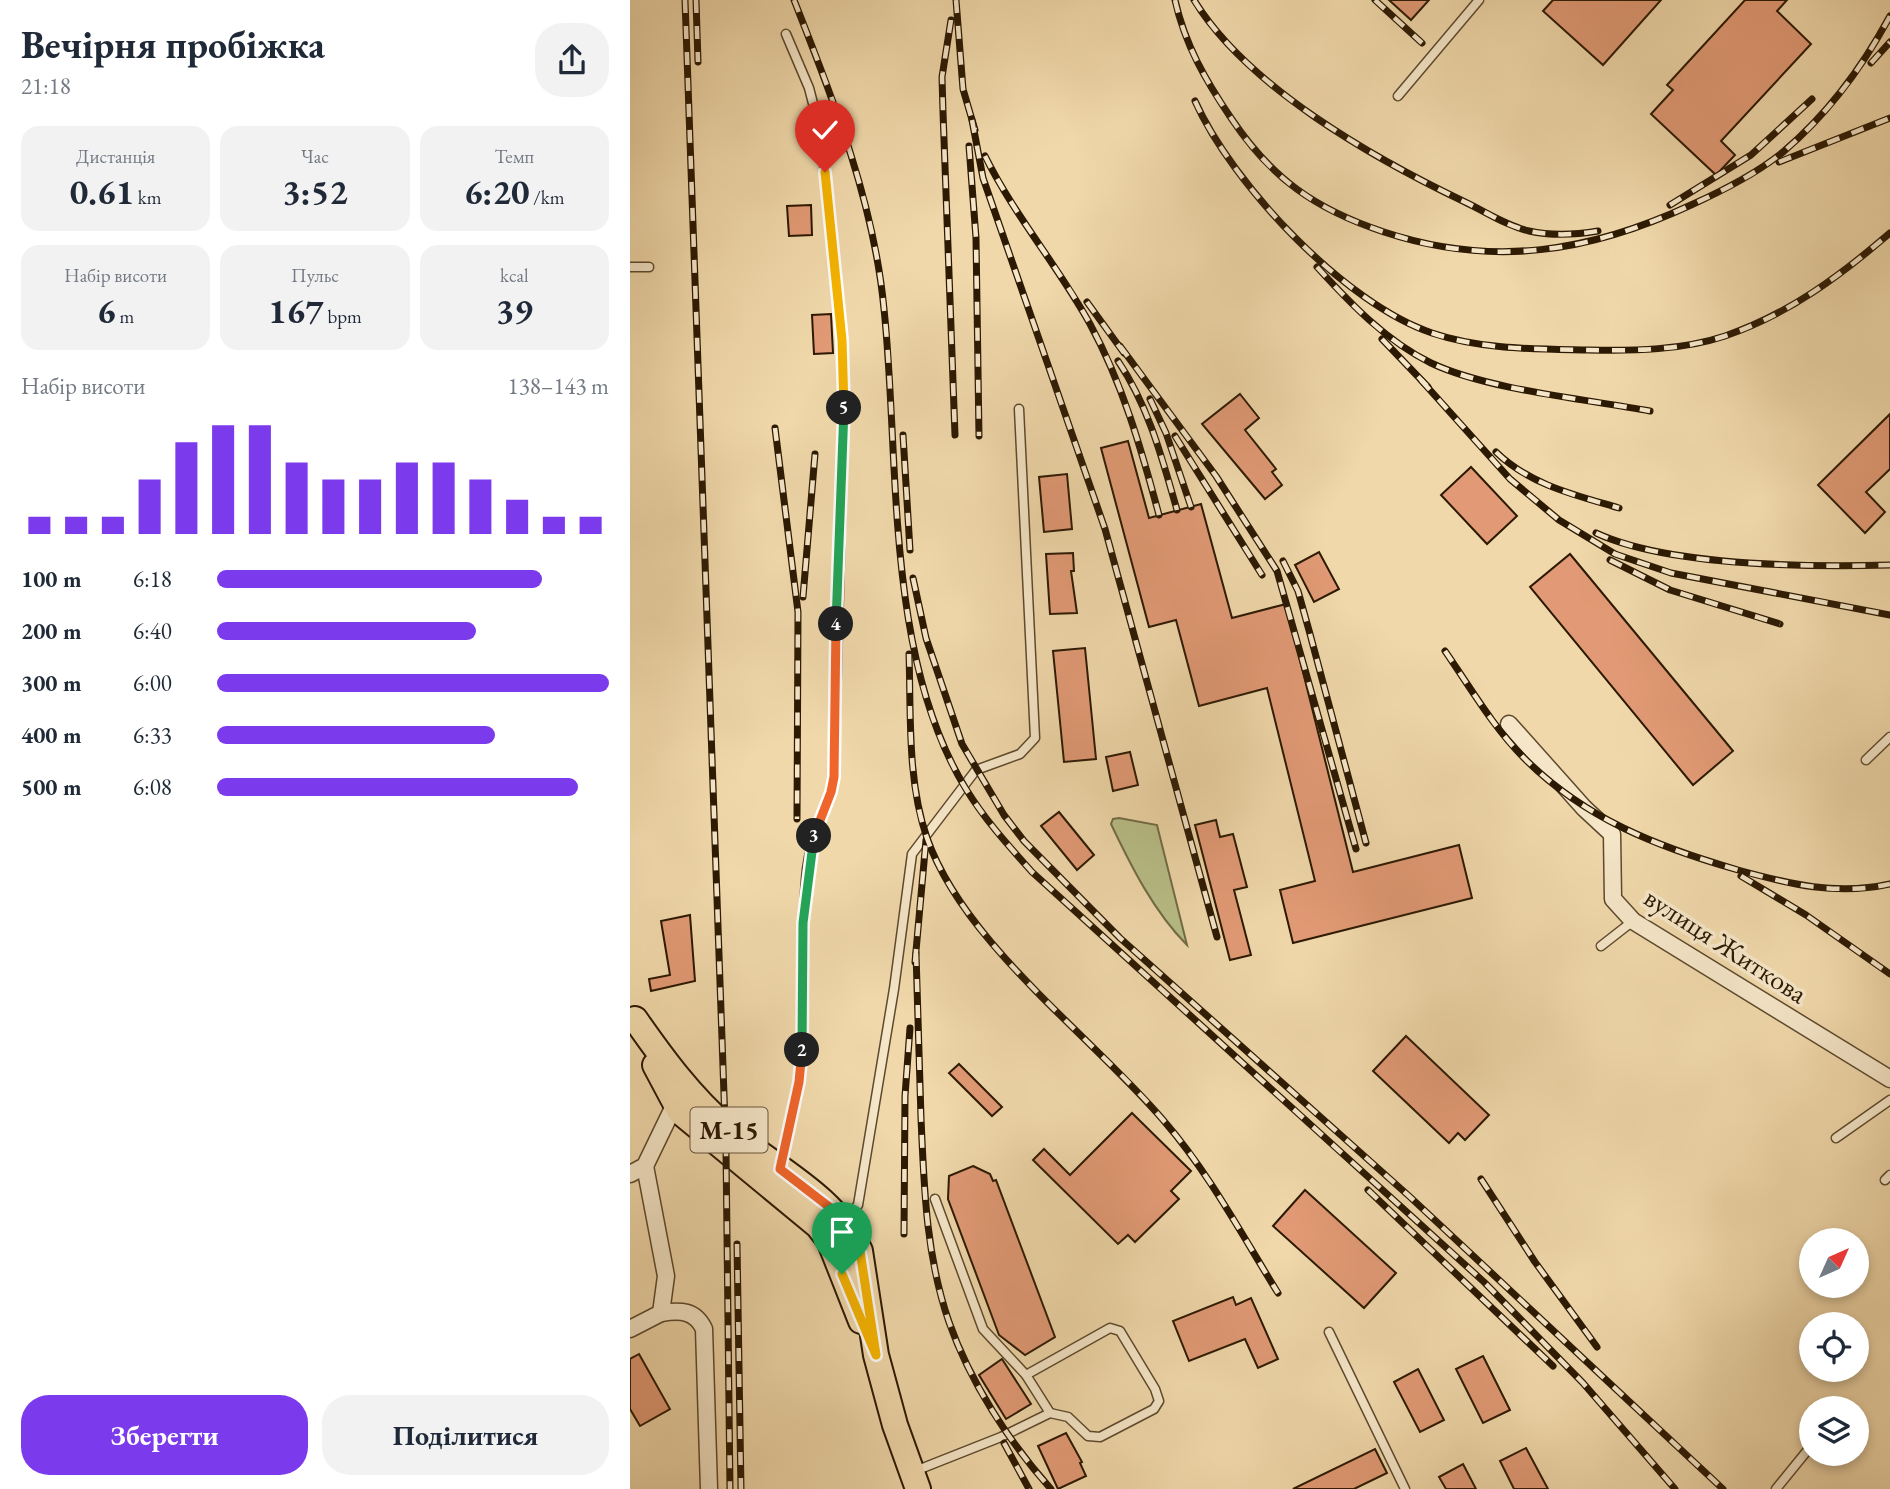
<!DOCTYPE html>
<html lang="uk">
<head>
<meta charset="utf-8">
<style>
  body { margin:0; font-family:"EB Garamond",serif; background:#f2f2f3; color:#1f2937; height:100vh; display:flex; flex-direction:column; font-size:26px; white-space:nowrap }
  * { box-sizing:border-box; margin:0 }
  p { font-size:23px; color:#747a83 }
  .icon { flex:none; width:38px; height:38px; fill:none; stroke:currentColor; stroke-width:2; stroke-linecap:round; stroke-linejoin:round }
  .map { position:relative; flex:1; overflow:hidden }
  .side { display:flex; flex-direction:column; background:#fff; width:630px }
  .side>* { flex:none }
  .needle { width:46px; rotate:45deg }
  .tools { position:absolute; left:1169px; top:1228px; display:grid; gap:14px }
  .tools a { display:grid; place-items:center; width:70px; height:70px; border-radius:50%; background:#fff; box-shadow:0 4px 10px #0003; font-size:35px }
  .pin { position:absolute; display:grid; place-items:center; width:60px; height:60px; color:#fff; margin:-72px -30px; border-radius:50% 50% 50% 0; rotate:-45deg; box-shadow:0 0 7px #0007 }
  .pin .icon { rotate:45deg }
  .km { position:absolute; width:35px; height:35px; margin:-18px; border-radius:50%; background:#222; color:#fff; font-size:19px; line-height:35px; text-align:center }
  .round { display:grid; place-items:center; flex:none; width:74px; height:74px; border-radius:28px; background:#f2f2f3 }
  .overview { display:flex; align-items:center; justify-content:space-between; height:119px; padding:0 21px }
  h1 { font-size:38px; font-weight:700; line-height:52px }
  .stats { display:grid; grid-template-columns:repeat(3,1fr); gap:10px; height:119px; padding:7px 21px }
  .stats div { display:grid; align-content:center; border-radius:18px; background:#f2f2f3; text-align:center }
  .stats b { font-size:35px; font-weight:700 }
  .stats small { font-size:19px; font-weight:400 }
  .stats p { font-size:19px }
  .chart { height:196px; padding:14px 21px }
  .chart p { display:flex; justify-content:space-between }
  .chart svg { width:100%; height:126px; margin-top:7px; stroke:#7c3aed; stroke-width:6 }
  .cta { display:flex; gap:14px; margin-top:auto; padding:14px 21px }
  .cta a { flex:1; height:80px; border-radius:28px; background:#7c3aed; color:#fff; font-size:28px; font-weight:700; line-height:80px; text-align:center }
  .cta a+a { background:#f2f2f3; color:#1f2937 }
  ul { padding:0 21px; list-style:none; font-size:23px }
  li { display:grid; grid-template-columns:112px 84px 1fr; align-items:center; height:52px }
  li i { height:18px; border-radius:9px; background:#7c3aed }
  main { display:flex; flex:1; min-height:0 }
  .map>svg:first-child { display:block }
</style>
</head>
<body>
<main>
<section class="side">
<div class="overview"><div><h1>Вечірня пробіжка</h1><p>21:18</p></div><a class="round"><svg class="icon" aria-label="share" viewBox="0 0 24 24"><path d="M12 15V3M7 8l5-5 5 5M5 13v7h14v-7"/></svg></a></div>
<div class="stats">
<div><p>Дистанція</p><b>0.61<small> km</small></b></div>
<div><p>Час</p><b>3:52</b></div>
<div><p>Темп</p><b>6:20<small> /km</small></b></div>
</div>
<div class="stats">
<div><p>Набір висоти</p><b>6<small> m</small></b></div>
<div><p>Пульс</p><b>167<small> bpm</small></b></div>
<div><p>kcal</p><b>39</b></div>
</div>
<div class="chart"><p><span>Набір висоти</span>138–143 m</p>
<svg viewBox="0 0 160 44" preserveAspectRatio="none"><path d="M5 44V38M15 44V38M25 44V38M35 44V25M45 44V12M55 44V6M65 44V6M75 44V19M85 44V25M95 44V25M105 44V19M115 44V19M125 44V25M135 44V32M145 44V38M155 44V38"/></svg>
</div>
<ul>
<li><b>100 m</b>6:18<i style="width:83%"></i></li>
<li><b>200 m</b>6:40<i style="width:66%"></i></li>
<li><b>300 m</b>6:00<i style="width:100%"></i></li>
<li><b>400 m</b>6:33<i style="width:71%"></i></li>
<li><b>500 m</b>6:08<i style="width:92%"></i></li>
</ul>
<div class="cta"><a>Зберегти</a><a>Поділитися</a></div>
</section>
<div class="map">
<svg width="1260" height="1489" viewBox="0 0 1260 1489">
  <rect width="100%" height="100%" fill="#f0d8aa"/>
  <filter id="stains"><feTurbulence type="fractalNoise" baseFrequency=".00286" numOctaves="4"/><feColorMatrix values="0 0 0 0 .2 0 0 0 0 .09 0 0 0 0 .02 0 0 0 .5 -.17"/></filter>
  <radialGradient id="worn" r=".72"><stop offset=".6" stop-color="#630" stop-opacity="0"/><stop offset="1" stop-color="#630" stop-opacity=".3"/></radialGradient>
  <path fill="#b9bf88" stroke="#726c46" stroke-width="2" d="M489 818 527 825 557 945C524 912 501 866 481 824L483 819Z"/>
  <g fill="#e19a75" stroke="#2c1903" stroke-width="2">
    <path d="M759 0H799L781 20Z"/>
    <path d="M923 0H1031L973 65 913 11Z"/>
    <path d="M1115 0H1157L1147 11 1181 44 1091 141 1105 155 1086 175 1021 114 1043 90 1037 85Z"/>
    <path d="M181 205 182 235 159 236 157 206Z"/>
    <path d="M201 314 203 353 184 354 182 315Z"/>
    <path d="M610 394 629 418 615 430 646 469 642 472 652 485 635 499 572 424Z"/>
    <path d="M1260 414V469L1236 492 1255 512 1235 533 1188 485Z"/>
    <path d="M498 441 519 518 571 504 602 618 656 604 723 872 829 845 842 898 663 943 650 890 685 881 637 688 569 706 546 620 519 627 471 448Z"/>
    <path d="M841 467 887 516 857 544 811 495Z"/>
    <path d="M437 474 442 529 414 532 409 477Z"/>
    <path d="M689 552 709 589 684 602 665 565Z"/>
    <path d="M443 553 444 571H441L447 613 420 614 416 554Z"/>
    <path d="M940 554 1103 751 1063 785 900 587Z"/>
    <path d="M455 648 466 759 434 762 423 651Z"/>
    <path d="M500 752 508 785 483 791 476 757Z"/>
    <path d="M429 812 464 855 447 870 411 826Z"/>
    <path d="M586 820 590 837 603 834 617 887 604 890 621 955 600 960 565 825Z"/>
    <path d="M60 915 65 981 21 991 19 979 40 975 31 921Z"/>
    <path d="M776 1036 859 1115 835 1140 828 1133 819 1143 743 1071Z"/>
    <path d="M329 1064 372 1107 362 1116 319 1073Z"/>
    <path d="M502 1113 561 1171 541 1191 549 1199 505 1242 498 1235 488 1244 403 1160 414 1149 440 1175Z"/>
    <path d="M343 1166 360 1174 363 1181 366 1180 425 1337 395 1355 369 1335 318 1199 319 1176Z"/>
    <path d="M675 1190 766 1273 734 1308 643 1226Z"/>
    <path d="M603 1297 606 1305 621 1298 648 1359 628 1368 615 1339 559 1361 543 1321Z"/>
    <path d="M9 1354 40 1409 10 1426 0 1409V1359Z"/>
    <path d="M853 1356 880 1410 853 1423 826 1369Z"/>
    <path d="M372 1359 401 1404 376 1419 349 1375Z"/>
    <path d="M788 1369 814 1420 790 1432 764 1382Z"/>
    <path d="M436 1433 452 1462 450 1463 456 1476 428 1489 408 1446Z"/>
    <path d="M896 1448 918 1489H884L870 1461Z"/>
    <path d="M745 1449 757 1473 724 1489H663Z"/>
    <path d="M833 1464 846 1489H816L809 1477Z"/>
  </g>
  <g fill="none" stroke-linecap="round" stroke-linejoin="round">
    <g stroke="#5d492d" stroke-width="11">
      <g id="lane">
        <path d="M768 96 849 0"/>
        <path d="M0 267H19"/>
        <path d="M1236 760 1260 737"/>
        <path d="M971 946 1003 921"/>
        <path d="M1206 1138 1260 1100"/>
        <path d="M151 1165C160 1121 172 1079 173 1034 175 978 171 924 177 869 181 836 199 809 204 777L214 401 212 339 191 134 179 88 156 34"/>
        <path d="M1255 1180 1260 1175"/>
        <path d="M305 1199 353 1329 396 1375 420 1413"/>
        <path d="M215 1219 228 1205 264 989 282 854 346 770 390 754 405 738 389 409"/>
        <path d="M699 1332 775 1489"/>
        <path d="M285 1471 371 1437 420 1413 438 1417 458 1436 470 1437 524 1409 529 1401 525 1389 490 1331 480 1328 396 1375"/>
        <path d="M1146 1489 1181 1446"/>
      </g>
    </g>
    <g stroke="#5d492d" stroke-width="19">
      <g id="street">
        <path d="M879 724 954 808 982 834 983 899 1003 921 1260 1079"/>
        <path d="M15 1166 36 1276 31 1313C50 1310 65 1310 74 1329L79 1489"/>
        <path d="M0 1174 15 1166 44 1106"/>
        <path d="M0 1329 31 1313"/>
      </g>
    </g>
    <g stroke="#2c1903" stroke-width="28">
      <g id="primary">
        <path d="M5 1019C33 1059 60 1096 98 1129 142 1167 205 1195 230 1251L246 1355 265 1425 288 1489"/>
        <path d="M25 1065 50 1112 188 1226 199 1240 231 1321"/>
      </g>
    </g>
    <use href="#lane" stroke="#f5e6c8" stroke-width="8"/>
    <use href="#street" stroke="#f5e6c8" stroke-width="16"/>
    <use href="#primary" stroke="#f0d8aa" stroke-width="24"/>
    <g stroke="#2c1903" stroke-width="7">
      <g id="rail">
        <path d="M55 0 96 1151 100 1489"/>
        <path d="M66 0 68 62"/>
        <path d="M164 0C203 99 244 202 254 309 270 460 254 655 336 789 355 820 378 845 402 872L854 1282 953 1383 1045 1489"/>
        <path d="M326 0 333 89 345 130"/>
        <path d="M545 0C555 45 576 81 601 118 642 179 685 209 754 232 863 268 960 252 1061 205 1092 191 1126 174 1153 152 1198 114 1232 68 1260 16"/>
        <path d="M564 0C617 87 745 159 835 202 856 212 877 226 899 231 922 236 944 235 968 231"/>
        <path d="M745 0 792 43"/>
        <path d="M321 20 312 77 313 112 325 435"/>
        <path d="M1241 63 1260 42"/>
        <path d="M565 101C602 184 715 304 802 333 852 350 907 349 959 350 1004 351 1053 350 1095 336 1159 314 1210 276 1260 233"/>
        <path d="M342 120 353 178 475 529 587 937"/>
        <path d="M339 146 346 238 349 436"/>
        <path d="M355 156C384 215 428 266 460 324 493 385 511 448 529 515"/>
        <path d="M1149 162 1260 118"/>
        <path d="M1040 205 1121 155 1182 99"/>
        <path d="M687 267C720 303 756 341 801 363 858 390 956 399 1020 411"/>
        <path d="M457 302 494 353"/>
        <path d="M752 339 798 387"/>
        <path d="M490 346 586 476 647 571 726 849"/>
        <path d="M488 361C519 407 532 458 547 510"/>
        <path d="M791 380 880 479 929 520 985 554 1041 573 1260 615"/>
        <path d="M520 399 536 433 561 507"/>
        <path d="M145 428 168 612 167 819"/>
        <path d="M273 435 280 550"/>
        <path d="M545 436 632 575"/>
        <path d="M866 452C900 485 945 495 989 508"/>
        <path d="M966 533C1040 567 1178 567 1260 565"/>
        <path d="M980 560 1040 590 1150 624"/>
        <path d="M653 561 668 591 680 634 736 843"/>
        <path d="M283 578 296 638 332 744 374 815 394 841 490 938 779 1196 1093 1489"/>
        <path d="M173 597 185 454"/>
        <path d="M815 651C840 687 863 727 894 758 955 819 1028 847 1108 870 1159 884 1207 896 1260 884"/>
        <path d="M279 654C281 713 277 781 297 838 334 944 462 1036 534 1121 579 1173 612 1235 648 1293"/>
        <path d="M1111 876 1176 915 1260 974"/>
        <path d="M286 953C288 1008 289 1063 291 1118 294 1187 296 1256 319 1322 340 1382 379 1442 421 1489"/>
        <path d="M285 962 296 840"/>
        <path d="M851 1179 905 1262 967 1347"/>
        <path d="M738 1190 923 1366"/>
        <path d="M274 1234 275 1096 280 1028"/>
        <path d="M107 1244 111 1489"/>
        <path d="M374 1443 399 1489"/>
      </g>
    </g>
    <use href="#rail" stroke="#f5e6c8" stroke-width="4.5" stroke-dasharray="13" stroke-linecap="butt"/>
  </g>
  <g fill="none" stroke-linecap="round" stroke-linejoin="round">
    <g stroke="#fff" stroke-width="14">
      <path id="split-1" d="M212 1274 246 1355 230 1251 220 1231"/>
    </g>
    <g stroke="#fff" stroke-width="14">
      <path id="split-2" d="M172 1050 169 1082 150 1169 202 1209 220 1231"/>
    </g>
    <g stroke="#fff" stroke-width="14">
      <path id="split-3" d="M172 1050 173 923 184 836"/>
    </g>
    <g stroke="#fff" stroke-width="14">
      <path id="split-4" d="M184 836 201 792 204 777 206 624"/>
    </g>
    <g stroke="#fff" stroke-width="14">
      <path id="split-5" d="M206 624 214 408"/>
    </g>
    <g stroke="#fff" stroke-width="14">
      <path id="split-6" d="M195 172 212 340 214 408"/>
    </g>
    <use href="#split-1" stroke="#f5b400" stroke-width="9"/>
    <use href="#split-2" stroke="#f0652b" stroke-width="9"/>
    <use href="#split-3" stroke="#22a559" stroke-width="9"/>
    <use href="#split-4" stroke="#f0652b" stroke-width="9"/>
    <use href="#split-5" stroke="#22a559" stroke-width="9"/>
    <use href="#split-6" stroke="#f5b400" stroke-width="9"/>
  </g>
  <g text-anchor="middle" stroke-width="7" stroke-linejoin="round" paint-order="stroke">
    <rect fill="#f5e6c8" stroke="#68563e" stroke-width="2" x="60.5" y="1107.5" width="77" height="45" rx="5"/>
    <g font-size="26" font-weight="bold" fill="#2c1903">
      <text x="99" y="1139">М-15</text>
    </g>
    <g font-size="28" fill="#2c1903" stroke="#f5e6c8">
      <text transform="translate(1096 945) rotate(33)" y="10">вулиця Житкова</text>
    </g>
  </g>
  <rect width="100%" height="100%" filter="url(#stains)"/>
  <rect width="100%" height="100%" fill="url(#worn)"/>
</svg>
<div class="tools">
<a><svg class="needle" viewBox="-14 -14 28 28"><path d="M0-13l5 13h-10z" fill="#e53935"/><path d="M0 13l5-13h-10z" fill="#747a83"/></svg></a>
<a><svg class="icon" aria-label="locate" viewBox="0 0 24 24"><circle cx="12" cy="12" r="6"/><path d="M12 2v4M12 18v4M2 12h4M18 12h4"/></svg></a>
<a><svg class="icon" aria-label="layers" viewBox="0 0 24 24"><path d="M12 4l9 5-9 5-9-5zM3 14l9 5 9-5"/></svg></a>
</div>
<div class="pin" style="left:212px;top:1274px;background:#1e9e55"><svg class="icon" aria-label="arrive" viewBox="0 0 24 24"><path d="M6 21V4h12l-3 4 3 4H6"/></svg></div>
<div class="pin" style="left:195px;top:172px;background:#d93025"><svg class="icon" aria-label="check" viewBox="0 0 24 24"><path d="M5 12l5 5 9-10"/></svg></div>
<b class="km" style="left:172px;top:1050px">2</b>
<b class="km" style="left:184px;top:836px">3</b>
<b class="km" style="left:206px;top:624px">4</b>
<b class="km" style="left:214px;top:408px">5</b>
</div>
</main>
</body>
</html>
